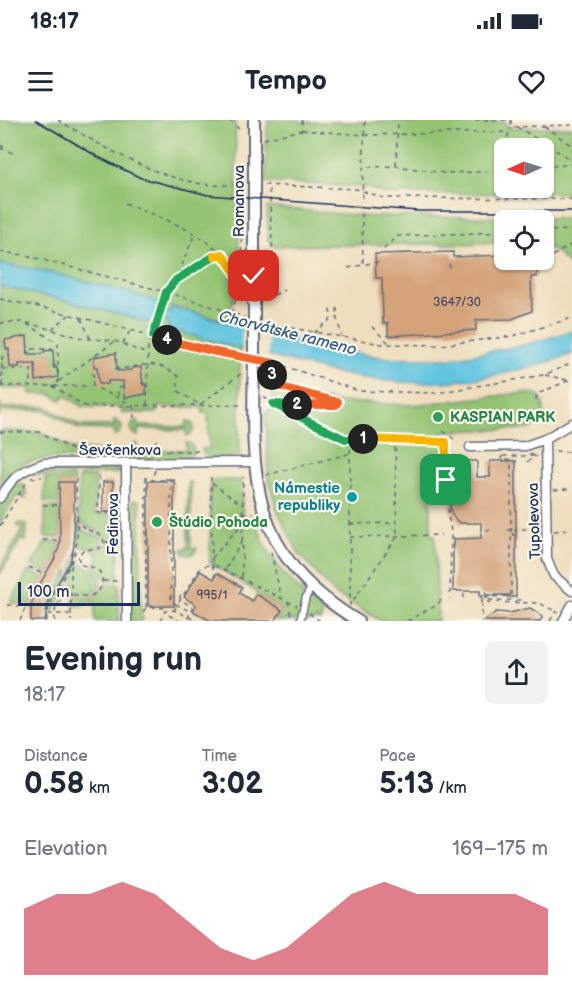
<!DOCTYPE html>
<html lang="en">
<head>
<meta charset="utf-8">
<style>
  body { margin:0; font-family:"Balsamiq Sans",sans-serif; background:#f2f2f3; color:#1f2937; height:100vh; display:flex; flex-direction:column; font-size:22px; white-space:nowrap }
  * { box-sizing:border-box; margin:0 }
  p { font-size:20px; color:#747a83 }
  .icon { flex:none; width:33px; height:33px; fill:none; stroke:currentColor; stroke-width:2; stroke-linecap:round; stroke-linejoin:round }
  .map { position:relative; height:501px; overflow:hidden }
  .sheet { display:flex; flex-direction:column; background:#fff; flex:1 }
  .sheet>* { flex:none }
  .needle { width:39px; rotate:267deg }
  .controls { position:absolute; left:494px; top:18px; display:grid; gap:12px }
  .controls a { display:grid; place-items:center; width:60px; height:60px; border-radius:9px; background:#fff; box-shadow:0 2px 4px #0004; font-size:30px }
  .scale { position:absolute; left:18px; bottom:15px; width:122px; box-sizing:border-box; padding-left:6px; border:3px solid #1b2f5e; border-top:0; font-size:16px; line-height:21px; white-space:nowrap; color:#1b2f5e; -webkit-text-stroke:4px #fbf7ec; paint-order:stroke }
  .pin { position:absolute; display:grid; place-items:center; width:51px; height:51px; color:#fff; margin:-26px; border-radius:12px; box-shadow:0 3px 9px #0006 }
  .km { position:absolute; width:30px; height:30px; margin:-15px; border-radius:50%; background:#222; color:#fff; font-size:16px; line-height:30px; text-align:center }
  .round { display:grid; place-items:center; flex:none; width:63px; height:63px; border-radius:9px; background:#f2f2f3 }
  .head { display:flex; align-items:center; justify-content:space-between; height:102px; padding:0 24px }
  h1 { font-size:33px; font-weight:800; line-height:45px }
  .figures { display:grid; grid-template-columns:repeat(3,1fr); gap:9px; height:102px; padding:6px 24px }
  .figures div { display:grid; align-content:center }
  .figures b { font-size:30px; font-weight:800 }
  .figures small { font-size:16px; font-weight:400 }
  .figures p { font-size:16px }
  .chart { height:168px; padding:12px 24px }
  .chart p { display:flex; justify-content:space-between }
  .chart svg { width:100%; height:108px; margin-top:6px; fill:#d1495b; opacity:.7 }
  .status { display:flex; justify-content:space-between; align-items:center; height:42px; padding:0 30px; background:#fff; direction:ltr }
  .status svg { height:16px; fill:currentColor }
  header { display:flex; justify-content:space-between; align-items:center; height:78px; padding:0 24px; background:#fff; font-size:27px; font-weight:800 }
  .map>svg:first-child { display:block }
</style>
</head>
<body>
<div class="status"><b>18:17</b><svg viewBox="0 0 49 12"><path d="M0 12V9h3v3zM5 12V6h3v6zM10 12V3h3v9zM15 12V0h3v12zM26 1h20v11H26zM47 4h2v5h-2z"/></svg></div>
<header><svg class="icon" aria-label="menu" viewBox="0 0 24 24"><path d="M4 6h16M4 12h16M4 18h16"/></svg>Tempo<svg class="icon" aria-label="heart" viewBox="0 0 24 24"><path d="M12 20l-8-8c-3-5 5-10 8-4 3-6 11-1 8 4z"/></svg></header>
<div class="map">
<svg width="572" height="501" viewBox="0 0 572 501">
  <rect width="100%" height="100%" fill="#fbf7ec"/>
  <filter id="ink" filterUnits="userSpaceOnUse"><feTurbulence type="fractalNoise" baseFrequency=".0167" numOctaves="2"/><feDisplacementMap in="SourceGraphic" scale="12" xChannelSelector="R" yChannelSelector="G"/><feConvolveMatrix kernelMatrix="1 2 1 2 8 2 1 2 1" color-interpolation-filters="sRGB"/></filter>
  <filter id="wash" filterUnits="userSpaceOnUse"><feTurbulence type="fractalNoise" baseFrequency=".008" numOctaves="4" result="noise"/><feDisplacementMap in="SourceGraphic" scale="24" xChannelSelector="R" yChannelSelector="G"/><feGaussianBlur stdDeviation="1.35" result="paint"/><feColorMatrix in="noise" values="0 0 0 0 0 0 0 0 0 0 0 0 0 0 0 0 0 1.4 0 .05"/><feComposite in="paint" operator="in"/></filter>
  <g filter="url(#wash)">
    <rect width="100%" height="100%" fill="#eedebd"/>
    <g fill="#94c373" stroke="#587968" stroke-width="1.5" fill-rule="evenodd">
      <path d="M0 0H235L240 162 229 191 230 202 173 187 170 193 157 189 158 182C106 166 54 151 0 144Z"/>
      <path d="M268 0H300V2H506L507 8 572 7V73L385 74 366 67 266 62V22ZM504 28H543V68H504Z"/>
      <path d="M267 87 364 96 572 98V148L556 132 543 124V100H504V123L275 126 268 120Z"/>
      <path d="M0 166 72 182 152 203 155 197 169 201 167 209 240 228V334C231 340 213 341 204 334L202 329H209L208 294 203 293 202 287H157V293H122V287H84L65 275 61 280 50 274H31L30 268H0Z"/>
      <path d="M273 269 338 282 413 285 523 273 537 274C545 283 545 290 542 302L530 309 443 311V357L431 364V415H435L438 501H381L335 474 299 434 277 390 268 357 266 292 272 290Z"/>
      <path d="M0 282 1 288 46 287 80 306H114V300L120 303 122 308 119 313 115 316 114 310 79 309 45 290 1 291 0 297Z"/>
      <path d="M138 300V306L186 307 187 301 192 303 194 309 191 314 187 316 186 310 138 309V316L133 313 131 308 133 302Z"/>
      <path d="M0 311 40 312 74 330 122 331 120 335 114 339C85 339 30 331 10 354 7 357 5 362 2 366L0 365Z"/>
      <path d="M137 323 138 331 186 330V323L191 324 194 331 188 339H137L131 331 133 325Z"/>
      <path d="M50 347H111L117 349 120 353 37 355 41 350Z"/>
      <path d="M73 357 74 362H59V383L44 382 45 358Z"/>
      <path d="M79 357H95V394H119L118 420H107C98 407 87 413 78 398Z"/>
      <path d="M215 360H242V394L245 397H253L267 429 283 453 308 479 320 487 323 494 320 501 315 499 313 501H275L282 490 256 474V471L210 443V362Z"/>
      <path d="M188 362H191V428H197L195 433 190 435 184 434 182 429 188 428Z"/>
      <path d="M15 363 23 364 27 374 25 379 17 375 0 403V387Z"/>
      <path d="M138 380 140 382 141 492 143 501H131V385L132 381Z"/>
      <path d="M45 387H59L60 418 45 417Z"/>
      <path d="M20 403 27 405 26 421 21 419 0 454V448L23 409 17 406Z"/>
      <path d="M78 404 84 411 101 417 102 423C97 431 87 428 79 426Z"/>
      <path d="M46 422H60L55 438 46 454 32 445Z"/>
      <path d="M107 423 119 425 118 460 106 459 100 450 93 445 99 438 93 431H98Z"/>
      <path d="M79 430 77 437 79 444 96 450 101 459 100 467 91 474 73 472V444Z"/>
      <path d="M29 450 44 457 34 474 31 485 10 483Z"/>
      <path d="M69 450V472L60 479 53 491 50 493 51 481Z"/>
      <path d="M106 463 119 464V501H95V482H84L83 486H73L74 476 92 477 103 469Z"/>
    </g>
    <path fill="#61c4df" stroke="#3e7a9e" stroke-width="1.5" d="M0 144C54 151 106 166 159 182L157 189 170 193 172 187 329 229 387 238H452L525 225 572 211V234C514 254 449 267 388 261 350 258 314 248 277 238 240 228 203 219 167 209L169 201 155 197 153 203 72 182 0 166Z"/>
    <path fill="#eedebd" d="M242 202 268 209V239L242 232Z"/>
    <g id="blocks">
      <g fill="#d4a37a">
        <path d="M453 132V137L504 135V140H536L537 157H531L532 191 512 199 476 200V210L388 216V203H383L382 158H376L375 134Z"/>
        <path d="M27 216 28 234H40L44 233V231L53 230 54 248H57L58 257 36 261 35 244H19V247H10L9 229H6L5 220Z"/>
        <path d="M116 233 117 251 132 250V248L141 247 143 265H146V274L124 278 123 261H108V264H99L97 247H94V237Z"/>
        <path d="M467 341H477V357H490V341H516V477H508L509 475H480V471H453V419L481 418V403H459L452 395 450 387 452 365 467 364Z"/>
        <path d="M166 359H174V486H148V361H166Z"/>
        <path d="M59 362H74V426L70 442 48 480 45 501H31V487L34 474 55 438 60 424Z"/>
        <rect x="103" y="362" width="10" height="30"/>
        <path d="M233 395H241L242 404H233Z"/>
        <path d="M200 451 214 459 217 453 242 467 239 473 252 481 256 474 282 490 275 501H211L193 491 196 485 184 477Z"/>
        <path d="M530 488 543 496 540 501H484L496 492 510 493Z"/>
      </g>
    </g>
  </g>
  <g filter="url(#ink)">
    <use href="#blocks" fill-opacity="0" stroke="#656c7f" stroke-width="1.5"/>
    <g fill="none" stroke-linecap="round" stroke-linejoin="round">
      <g stroke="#656c7f" stroke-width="9">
        <path id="pedestrian" d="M300 501 306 477 311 468"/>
      </g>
      <g stroke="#656c7f" stroke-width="11">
        <g id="minor">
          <path d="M545 319 547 439 554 456 572 471"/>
          <path d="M470 327 525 326 545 319 572 303"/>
          <path d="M126 343 127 501"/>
          <path d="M0 378C13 357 19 351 44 343L254 342"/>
          <path d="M563 501 572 485"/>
        </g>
      </g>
      <g stroke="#656c7f" stroke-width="14">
        <g id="tertiary">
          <path d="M254 0V194"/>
          <path d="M254 243C251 359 249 435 358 501"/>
        </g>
      </g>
      <g stroke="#656c7f" stroke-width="1.5" stroke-dasharray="4.5 4.5" stroke-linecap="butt">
        <path d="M58 0C106 28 155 59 211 65 222 66 233 64 244 64"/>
        <path d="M229 0 239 9"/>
        <path d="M448 0H510"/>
        <path d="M511 0V7L572 5"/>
        <path d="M544 6 572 26"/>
        <path d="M517 7 572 40"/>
        <path d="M302 10 364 15 509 12"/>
        <path d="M264 19 302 10V0"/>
        <path d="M0 25 5 28"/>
        <path d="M0 28 13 33"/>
        <path d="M396 45 398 0"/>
        <path d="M368 47 396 46 444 53 504 51"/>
        <path d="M543 47 572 44"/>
        <path d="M499 52V39L511 8"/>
        <path d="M242 65 241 171 245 175"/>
        <path d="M264 65 356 69 384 78 572 79"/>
        <path d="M362 78 365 0"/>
        <path d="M125 83C159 97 193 108 221 133 229 141 231 153 243 156"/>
        <path d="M362 93 363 146"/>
        <path d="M543 111 572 110"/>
        <path d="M384 129 398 116 504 112"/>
        <path d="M0 132 24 135 166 172 245 197"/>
        <path d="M553 136 572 124"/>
        <path d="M208 138 221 134"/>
        <path d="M449 144 450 148"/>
        <path d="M348 148 381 141"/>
        <path d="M177 160 207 138 214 128"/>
        <path d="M264 162C265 153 272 149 273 139L269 65"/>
        <path d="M265 175H274L284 170"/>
        <path d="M0 179 40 187 153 216 166 172 176 160 195 113"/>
        <path d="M337 188V199L342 217"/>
        <path d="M232 193 237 175 243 177"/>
        <path d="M81 198 90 218"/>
        <path d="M0 203 24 202 82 218 115 221 147 234"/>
        <path d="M264 203 382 224 440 225 513 216 572 198"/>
        <path d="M27 204 58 223V266"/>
        <path d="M372 207 390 224"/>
        <path d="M52 209 69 195"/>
        <path d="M314 213 331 199 330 188"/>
        <path d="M123 223 130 211"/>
        <path d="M26 233 30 232V229H58"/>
        <path d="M265 241 275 243 270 264"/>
        <path d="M275 243 359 271 435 273 544 255 572 243"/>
        <path d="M52 246H57"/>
        <path d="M2 249V237L9 236"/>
        <path d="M115 249C129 249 145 242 160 246 166 247 173 253 178 256V271L197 283"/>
        <path d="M545 255 567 260"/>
        <path d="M59 261 114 222"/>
        <path d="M141 263H147"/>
        <path d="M264 265 270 264 338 282 336 285 276 284"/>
        <path d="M0 266H93L130 284"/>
        <path d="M2 266V249H31V265"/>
        <path d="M52 266 85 286 242 285"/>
        <path d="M93 266V254H98"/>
        <path d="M118 276V268L123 267"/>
        <path d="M264 277 273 284 344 319 446 322V361L450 365 448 395 451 411 450 479"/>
        <path d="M536 280 537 274 572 259"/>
        <path d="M201 284 243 252"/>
        <path d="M133 285 134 298"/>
        <path d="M147 285 148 225 153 216 245 238"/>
        <path d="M443 311 458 322"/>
        <path d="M0 312H40L73 330 198 331"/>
        <path d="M156 320V330"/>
        <path d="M350 320V485L397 417 395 321"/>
        <path d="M555 331 572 332"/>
        <path d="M529 334 536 336"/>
        <path d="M502 336 501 339 511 340V476L486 477V480H520V483"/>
        <path d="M503 336H534"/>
        <path d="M527 342 536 336"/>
        <path d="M155 350 152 360H171V482L176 484"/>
        <path d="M266 355 348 334"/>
        <path d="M99 356 98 393H117"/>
        <path d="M146 357V487L164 488 165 491"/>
        <path d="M211 357 212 444 297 486"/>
        <path d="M31 358 42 357"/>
        <path d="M212 363 242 385"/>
        <path d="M441 363V361"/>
        <path d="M554 370 568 369"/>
        <path d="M43 385H59"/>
        <path d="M243 393H254"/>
        <path d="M350 404 396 403"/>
        <path d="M0 406 28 360"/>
        <path d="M486 410H490"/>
        <path d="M508 410 513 409V415H516L515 409H527"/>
        <path d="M554 411 569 410"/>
        <path d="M350 417 441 415"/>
        <path d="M43 420H60"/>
        <path d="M105 422H118"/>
        <path d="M271 432 281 477"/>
        <path d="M212 438 241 405"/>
        <path d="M71 445V501"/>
        <path d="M29 447 45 455"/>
        <path d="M226 448 242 421"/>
        <path d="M242 457 243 357"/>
        <path d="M103 461H120"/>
        <path d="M180 475V479L193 488 186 501"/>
        <path d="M464 478V471"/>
        <path d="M480 478V477H486V471"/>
        <path d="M482 478V482L539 483 559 493"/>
        <path d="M288 481 292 501"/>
        <path d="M482 482V501"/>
        <path d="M7 485 31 487"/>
        <path d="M174 490 201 447 212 444 215 456"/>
        <path d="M143 492 146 488"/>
        <path d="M309 493 320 501"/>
        <path d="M48 494H70"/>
        <path d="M169 495 179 501"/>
        <path d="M20 501 25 488"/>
        <path d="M47 501C46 473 71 455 76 427 79 406 76 379 76 357"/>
        <path d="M55 501C53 488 60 474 75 475 80 475 84 477 89 476 101 474 107 459 98 450 93 446 86 447 80 444L78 436 83 430 100 428 104 422 101 415 85 409 76 399"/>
        <path d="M160 501 165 491 174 490 197 501"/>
        <path d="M407 501 437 485 442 479"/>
        <path d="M550 501 556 491"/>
      </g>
      <use href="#pedestrian" stroke="#fff" stroke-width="6"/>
      <use href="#minor" stroke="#fff" stroke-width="8"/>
      <use href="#tertiary" stroke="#fff" stroke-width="10"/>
      <path stroke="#1b2f5e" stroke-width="1.5" d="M36 0 98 37 141 58 208 75 418 91H572"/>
      <g stroke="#656c7f" stroke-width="14" stroke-linecap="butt">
        <path id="tertiary-bridge" d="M254 194V243"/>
      </g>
      <path stroke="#656c7f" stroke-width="1.5" stroke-dasharray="4.5 4.5" stroke-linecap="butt" d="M176 484 191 492"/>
      <use href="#tertiary-bridge" stroke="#fff" stroke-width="10"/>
    </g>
  </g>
  <g fill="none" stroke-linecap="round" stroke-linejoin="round" filter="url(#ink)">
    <g stroke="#fff" stroke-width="12">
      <path id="split-1" d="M363 319 446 322V360"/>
    </g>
    <g stroke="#fff" stroke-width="12">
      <path id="split-2" d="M297 285 273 284 345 319H363"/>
    </g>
    <g stroke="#fff" stroke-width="12">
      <path id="split-3" d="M272 255 270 264 338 282 336 285H297"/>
    </g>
    <g stroke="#fff" stroke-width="12">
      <path id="split-4" d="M167 220 216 232 275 243 272 255"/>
    </g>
    <g stroke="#fff" stroke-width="12">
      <path id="split-5" d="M167 220 153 216 166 172 176 160 214 136"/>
    </g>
    <g stroke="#fff" stroke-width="12">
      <path id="split-6" d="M214 136 222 134 236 154 241 156 243 173 254 179V156"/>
    </g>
    <use href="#split-1" stroke="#f5b400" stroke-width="8"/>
    <use href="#split-2" stroke="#22a559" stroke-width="8"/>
    <use href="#split-3" stroke="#f0652b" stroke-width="8"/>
    <use href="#split-4" stroke="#f0652b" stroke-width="8"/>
    <use href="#split-5" stroke="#22a559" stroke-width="8"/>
    <use href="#split-6" stroke="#f5b400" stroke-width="8"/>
  </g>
  <g fill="#2e9e5b" stroke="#fbf7ec" stroke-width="2">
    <circle cx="438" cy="297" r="6"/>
    <circle cx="157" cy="402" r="6"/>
  </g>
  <circle fill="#0f9aa8" stroke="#fbf7ec" stroke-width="2" cx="352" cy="377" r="6"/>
  <g text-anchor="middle" stroke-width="4.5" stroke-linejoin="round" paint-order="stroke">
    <g font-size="12" fill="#494c65">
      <text x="457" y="186">3647/30</text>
      <text x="212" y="479">995/1</text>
    </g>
    <g font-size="15" fill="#1b2f5e" stroke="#fbf7ec">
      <text transform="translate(239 81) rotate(-90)" y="5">Romanova</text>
      <text x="120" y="335">Ševčenkova</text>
      <text transform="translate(534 401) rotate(-92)" y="5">Tupolevova</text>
      <text transform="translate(113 404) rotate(-90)" y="5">Fedinova</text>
    </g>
    <g font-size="15" font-weight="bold" fill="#27864d" stroke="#fbf7ec" text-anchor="start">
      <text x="450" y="302">KASPIAN PARK</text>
      <text x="169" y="407">Štúdio Pohoda</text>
    </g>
    <g font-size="15" font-weight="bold" fill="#0d838f" stroke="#fbf7ec" text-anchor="end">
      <text x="340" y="373">Námestie<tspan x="340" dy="17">republiky</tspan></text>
    </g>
    <g font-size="16" font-style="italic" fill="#305c85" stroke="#fbf7ec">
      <text transform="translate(288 212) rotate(14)" y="6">Chorvátske rameno</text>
    </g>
  </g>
</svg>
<div class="controls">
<a><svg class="needle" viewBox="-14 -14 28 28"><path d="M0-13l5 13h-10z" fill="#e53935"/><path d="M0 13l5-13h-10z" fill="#747a83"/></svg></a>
<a><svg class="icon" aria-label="locate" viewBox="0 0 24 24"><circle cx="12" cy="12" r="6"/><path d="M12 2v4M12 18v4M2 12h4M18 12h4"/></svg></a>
</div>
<div class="scale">100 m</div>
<div class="pin" style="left:446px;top:360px;background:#1e9e55"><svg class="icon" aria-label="arrive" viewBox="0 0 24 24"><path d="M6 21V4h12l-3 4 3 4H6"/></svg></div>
<div class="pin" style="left:254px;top:156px;background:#d93025"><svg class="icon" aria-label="check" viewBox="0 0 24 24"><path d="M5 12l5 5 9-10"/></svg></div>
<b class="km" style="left:363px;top:319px">1</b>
<b class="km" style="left:297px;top:285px">2</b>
<b class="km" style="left:272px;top:255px">3</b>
<b class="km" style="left:167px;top:220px">4</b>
</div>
<section class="sheet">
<div class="head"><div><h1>Evening run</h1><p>18:17</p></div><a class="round"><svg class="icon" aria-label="share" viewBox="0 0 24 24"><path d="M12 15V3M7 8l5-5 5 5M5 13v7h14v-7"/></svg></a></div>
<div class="figures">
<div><p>Distance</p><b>0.58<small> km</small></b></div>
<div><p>Time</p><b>3:02</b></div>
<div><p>Pace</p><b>5:13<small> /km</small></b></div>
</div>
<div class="chart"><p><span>Elevation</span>169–175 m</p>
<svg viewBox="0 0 160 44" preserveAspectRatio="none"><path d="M0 44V17L10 11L20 11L30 6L40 11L50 22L60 33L70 38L80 33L90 22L100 11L110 6L120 11L130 11L140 11L150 11L160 17V44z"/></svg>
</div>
</section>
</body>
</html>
